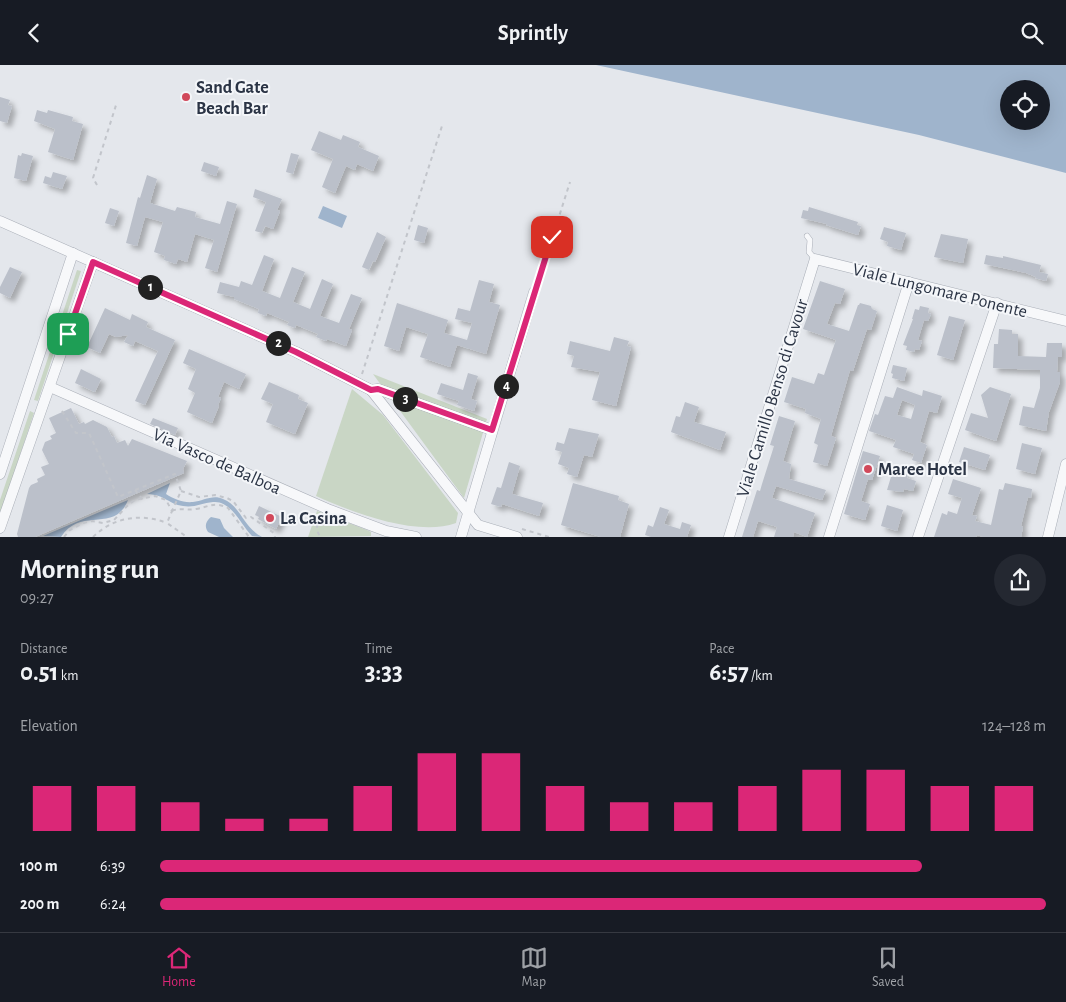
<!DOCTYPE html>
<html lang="en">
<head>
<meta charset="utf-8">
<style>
  body { margin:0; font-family:"Alegreya Sans",sans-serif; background:#242831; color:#f1f3f6; height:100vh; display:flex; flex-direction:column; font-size:19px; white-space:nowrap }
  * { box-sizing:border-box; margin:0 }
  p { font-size:16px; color:#9ea1a6 }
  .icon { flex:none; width:28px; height:28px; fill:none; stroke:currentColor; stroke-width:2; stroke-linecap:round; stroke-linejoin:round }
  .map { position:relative; height:472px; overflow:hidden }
  .details { display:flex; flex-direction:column; background:#171b24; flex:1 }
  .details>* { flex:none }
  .buttons { position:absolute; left:1000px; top:15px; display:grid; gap:10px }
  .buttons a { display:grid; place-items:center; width:50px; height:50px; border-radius:50%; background:#171b24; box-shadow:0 5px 20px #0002; font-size:25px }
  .pin { position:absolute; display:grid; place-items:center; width:42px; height:42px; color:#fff; margin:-21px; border-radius:10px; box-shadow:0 2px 8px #0006 }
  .km { position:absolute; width:25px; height:25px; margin:-12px; border-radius:50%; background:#222; color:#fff; font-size:14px; line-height:25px; text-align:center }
  .round { display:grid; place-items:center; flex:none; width:52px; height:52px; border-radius:26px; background:#242831 }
  .overview { display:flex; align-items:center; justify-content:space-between; height:85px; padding:0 20px }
  h1 { font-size:28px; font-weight:600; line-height:38px }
  .stats { display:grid; grid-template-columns:repeat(3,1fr); gap:8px; height:85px; padding:5px 20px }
  .stats div { display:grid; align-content:center }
  .stats b { font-size:25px; font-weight:600 }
  .stats small { font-size:14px; font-weight:400 }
  .stats p { font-size:14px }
  .chart { height:140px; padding:10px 20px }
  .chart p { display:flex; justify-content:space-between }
  .chart svg { width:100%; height:90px; margin-top:5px; stroke:#db2777; stroke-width:6 }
  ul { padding:0 20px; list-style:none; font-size:16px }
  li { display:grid; grid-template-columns:80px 60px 1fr; align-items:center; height:38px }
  li i { height:12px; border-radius:6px; background:#db2777 }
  header { display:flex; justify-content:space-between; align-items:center; height:65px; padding:0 20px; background:#171b24; font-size:22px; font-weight:600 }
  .tab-bar { display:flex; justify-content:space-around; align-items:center; height:70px; border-top:1px solid #363941; background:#171b24; font-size:14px; color:#9ea1a6 }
  .tab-bar a { display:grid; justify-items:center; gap:2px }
  .tab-bar .current { color:#db2777 }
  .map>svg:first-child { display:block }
</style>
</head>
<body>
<header><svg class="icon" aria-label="back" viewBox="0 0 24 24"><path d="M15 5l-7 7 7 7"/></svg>Sprintly<svg class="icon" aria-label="search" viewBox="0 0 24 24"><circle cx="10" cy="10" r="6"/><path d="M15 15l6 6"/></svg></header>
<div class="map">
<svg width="1066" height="472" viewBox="0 0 1066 472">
  <defs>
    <filter id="shadow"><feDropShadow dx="4.5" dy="4.5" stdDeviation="2.5" flood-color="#0004"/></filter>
  </defs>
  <rect width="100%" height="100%" fill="#e4e7ec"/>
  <g fill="#c9d6c5">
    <path d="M77 205 81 206 38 336 34 335Z"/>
    <path d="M373 309 487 354 464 433Z"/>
    <path d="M352 324 383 350 458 448 456 458C417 472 354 448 316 431Z"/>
    <path d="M30 346 34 348 0 450V435Z"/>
    <path d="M317 446 367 465 371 467V471L308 472Z"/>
  </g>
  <g fill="#9fb4cc" fill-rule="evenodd">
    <path d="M596 0H1066V108L919 70ZM1009 24H1041V56H1009Z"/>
    <path d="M323 141 347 151 342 163 318 153Z"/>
    <path d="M170 418 166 429C174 434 183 438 193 437 203 436 213 429 223 434 240 440 243 462 262 472L252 471C241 460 231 435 213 437 202 438 194 443 183 441 168 439 166 430 147 429Z"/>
    <path d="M128 435C115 469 81 441 61 472L43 471Z"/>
    <path d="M211 452 220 454 224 463 233 472H219L208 467C204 461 206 456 211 452Z"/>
  </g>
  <g fill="#bbc0ca" fill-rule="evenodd" filter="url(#shadow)">
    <path d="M0 32 10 35 8 40 12 41 7 58 0 56Z"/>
    <path d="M37 45 47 48 48 45 73 52 72 56 83 59 73 95 48 87 55 64 34 56Z"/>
    <path d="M319 66 341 75 343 70 360 77 358 82 379 91 373 106 357 99 355 105 346 101 335 128 322 122 333 94 311 85Z"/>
    <path d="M22 88 33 91 26 116 14 113 18 90 21 91Z"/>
    <path d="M291 88 299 90 293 109 286 107Z"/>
    <path d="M204 97 219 102 216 111 201 106Z"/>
    <path d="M53 107 67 111 62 124 43 118 45 111 51 113Z"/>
    <path d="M147 110 157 114 150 138 175 146 177 142 196 147 195 152 220 159 227 136 237 139 217 207 205 203 214 175 195 169 187 197 178 194 176 199 164 195 165 191 154 187 163 157 145 152 137 181 126 178 138 132 140 133Z"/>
    <path d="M255 124 282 134 277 145 280 146 273 164 265 161 262 168 255 166 266 137 253 132Z"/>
    <path d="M809 142 858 157 857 160 861 161 858 170 826 160 827 159 801 153 803 145 808 146Z"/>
    <path d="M110 143 119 146 114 161 105 158Z"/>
    <path d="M418 160 428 163 424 178 414 175Z"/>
    <path d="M884 162 906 168 901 185 887 181 888 177 880 174Z"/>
    <path d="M377 167 386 172 375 197 373 196 369 205 362 202Z"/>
    <path d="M941 169 968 174 963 198 934 192Z"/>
    <path d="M264 190 274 194 262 226 280 233 292 202 305 207 293 237 310 244 322 214 333 219 320 251 339 258 351 229 362 233 349 264 352 265 346 281 327 274 326 276 316 272 318 269 296 260 295 263 287 260 289 257 267 248 266 251 258 248 259 244 234 234V232L217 228 220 217 239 222 241 216 252 220Z"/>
    <path d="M986 190 1003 193V191L1041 200 1039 207 1048 209 1046 216 1035 213 1036 212 1026 208 984 199Z"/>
    <path d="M10 202 22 207 10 233 0 228V222Z"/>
    <path d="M479 215 494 219 489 237 500 240 486 289 457 280 450 302 420 292 428 269 406 262 399 286 384 281 397 238 448 255 444 268 467 275 472 258 455 254 458 243 470 246Z"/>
    <path d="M820 216 845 224 840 239 835 238 827 259 849 266 858 240H859L860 238 871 241 872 244 877 246 871 265 867 264 853 306 850 305 831 371 836 373 827 401 813 397 818 380 814 378 821 354 805 348 806 344 784 337 792 312 814 319 818 308 824 310 836 275 803 264Z"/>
    <path d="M920 241 929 243 928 248 931 249 928 256 924 255 918 275 922 276 919 285 915 284 914 287 906 285 907 281 903 280 913 254H912L915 244 919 245Z"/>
    <path d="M105 243 130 255 132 249 148 257 146 262 175 275 145 340 135 336 158 286 135 276 133 281 124 277 128 270 116 272 109 269 100 288 87 282Z"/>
    <path d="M949 251 965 255 953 295 937 290Z"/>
    <path d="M999 264 1012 265V269H1018V291L1046 292 1047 278H1062V292H1058L1057 307H1060V317L1049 347 1046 366 1019 360 1023 341 1034 343 1040 323V305L993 303 994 279H998Z"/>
    <path d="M614 272 629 276 627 281 631 282 616 341 592 335 600 307 571 302 574 291 567 289 570 276 610 286Z"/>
    <path d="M189 284 246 309 239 324 224 317 218 332 221 333 218 340 219 341 212 358 187 347 195 328 188 324 196 304 183 298Z"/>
    <path d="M893 300 907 303 904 316 892 313 893 309 891 308Z"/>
    <path d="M81 304 101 314 95 327 75 318Z"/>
    <path d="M468 308 478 311 471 334 477 336 474 346 457 340 459 336 437 329 441 318 463 325Z"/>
    <path d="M269 317 299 330 298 334 308 338 295 369 266 357 273 339 261 334Z"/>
    <path d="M897 322 922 331 923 325 942 331 937 348 929 346 920 377 927 380 921 398 912 395 914 389 893 382 896 375 869 366 875 349 878 350 885 331 893 333ZM902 335 915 340 911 354 897 350Z"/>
    <path d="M990 322 1011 329 996 376 965 365 971 348 988 353 981 330Z"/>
    <path d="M685 337 699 342 694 357 726 367 720 385 671 367 676 351 680 352Z"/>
    <path d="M71 343 79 359 84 357 85 359 93 355 107 362 112 372 114 371 117 378 125 375 128 381 132 374 187 396 183 404 184 408 35 472H18L17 469 29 423 31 420 38 417 37 414 45 410 41 402 49 399 42 385 45 377 52 374 50 371 56 368 49 353Z"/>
    <path d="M779 351 795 356 783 396 791 399 789 414 826 425 822 435 776 421 772 433 815 448 807 472 794 467 793 472H774L777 462 758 456 753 472H742L757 425 760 426 762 419 774 381 770 380Z"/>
    <path d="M153 353 178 363 175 370 150 359Z"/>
    <path d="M569 363 599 369 592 392 584 390 577 412 567 409 569 403 558 399 562 387 555 385 557 377 564 379Z"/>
    <path d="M1022 378 1042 383 1035 409 1016 404Z"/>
    <path d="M964 382 990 390 985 405 959 397Z"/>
    <path d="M863 386 880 391 872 415 868 414 861 436 870 439 865 455 844 449Z"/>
    <path d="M509 397 520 401 512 429 543 438 539 451 502 439 501 442 491 439 497 422 501 423Z"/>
    <path d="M894 402 902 404 901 407 908 409 907 413 916 416 913 426 904 424 903 427 887 425Z"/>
    <path d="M953 414 981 423 972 450 977 451 975 456 991 460 999 424 1003 425 1005 418 1032 424 1031 433 1028 432 1021 461 1023 462 1021 472H983L977 470 976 472H934L942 448 947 450 948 446 957 449 962 433 948 429Z"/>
    <path d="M573 418 619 431 618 435 629 439 620 472H601L561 460Z"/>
    <path d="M887 440 903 445 897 466 881 461Z"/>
    <path d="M259 441 282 452 276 464 258 454 259 452 255 450Z"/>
    <path d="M660 442 669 445 664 459 680 464 682 457 691 460 687 472H651L645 470 648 460 653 462Z"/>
  </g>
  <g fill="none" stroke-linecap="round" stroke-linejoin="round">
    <g stroke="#a9aeb7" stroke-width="6">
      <path id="lane" d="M807 171 810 175 809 187 815 194"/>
    </g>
    <g stroke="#a9aeb7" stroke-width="11">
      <g id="street">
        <path d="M0 156 296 287 371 325 478 460 517 472"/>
        <path d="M50 322 330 445 386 466 416 472"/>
        <path d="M371 325 378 324 492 365"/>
        <path d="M0 409 73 188"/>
        <path d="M0 463 93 197"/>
        <path d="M461 472 534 227"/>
        <path d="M729 472 815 194 1066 256"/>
        <path d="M829 472 909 217"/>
        <path d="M918 472 997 238"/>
        <path d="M1048 472 1066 399"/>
      </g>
    </g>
    <g stroke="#c2c5cb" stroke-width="2" stroke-dasharray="4 4" stroke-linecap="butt">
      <path d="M97 120 93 113 117 37"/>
      <path d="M538 218 570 117"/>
      <path d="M362 309 442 61"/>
      <path d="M62 346 76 368H89L118 432 175 409 181 426 172 446"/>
      <path d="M135 425 143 435"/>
      <path d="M181 426 199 432 215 430 227 433 233 436 246 453 251 452 274 468 275 472"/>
      <path d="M172 446C180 442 187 446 196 444 209 442 214 436 228 443L249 472"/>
      <path d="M319 451C317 459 315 466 321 472"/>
      <path d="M522 464 549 472"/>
      <path d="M64 472 70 465 83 458 92 456 103 458 114 455 128 440 135 435 155 431 166 435 172 446 167 458 187 472"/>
      <path d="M93 472C113 452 142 448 167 458"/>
    </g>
    <use href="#lane" stroke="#f7f8fa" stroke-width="5"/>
    <use href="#street" stroke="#f7f8fa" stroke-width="10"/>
  </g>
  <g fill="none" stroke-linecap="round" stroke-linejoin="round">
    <g stroke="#fff" stroke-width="10">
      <path id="route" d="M68 269 93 197 296 287 371 325 378 324 492 365 552 172"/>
    </g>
    <use href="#route" stroke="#db2777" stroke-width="6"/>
  </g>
  <g fill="#d1495b" stroke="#f4f6f9" stroke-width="2">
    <circle cx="186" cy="32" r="5"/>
    <circle cx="868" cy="404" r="5"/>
    <circle cx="270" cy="453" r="5"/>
  </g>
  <g text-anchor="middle" stroke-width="4" stroke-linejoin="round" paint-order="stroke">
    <g font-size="18" font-weight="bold" fill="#2b3445" stroke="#f4f6f9" text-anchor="start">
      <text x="196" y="28">Sand Gate<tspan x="196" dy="21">Beach Bar</tspan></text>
      <text x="878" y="410">Maree Hotel</text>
      <text x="280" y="459">La Casina</text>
    </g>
    <g font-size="18" fill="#2b3445" stroke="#f4f6f9">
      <text transform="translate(940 225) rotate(14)" y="6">Viale Lungomare Ponente</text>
      <text transform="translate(772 333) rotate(-73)" y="6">Viale Camillo Benso di Cavour</text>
      <text transform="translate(217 396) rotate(24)" y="6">Via Vasco de Balboa</text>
    </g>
  </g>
</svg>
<div class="buttons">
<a><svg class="icon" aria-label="locate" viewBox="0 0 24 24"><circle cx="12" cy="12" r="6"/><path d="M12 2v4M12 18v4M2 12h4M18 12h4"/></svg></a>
</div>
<div class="pin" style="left:68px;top:269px;background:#1e9e55"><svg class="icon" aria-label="arrive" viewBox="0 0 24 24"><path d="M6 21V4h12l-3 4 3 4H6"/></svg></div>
<div class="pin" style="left:552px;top:172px;background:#d93025"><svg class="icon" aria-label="check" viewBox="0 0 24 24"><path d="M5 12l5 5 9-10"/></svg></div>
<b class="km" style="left:150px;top:222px">1</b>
<b class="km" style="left:278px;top:278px">2</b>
<b class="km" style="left:405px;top:334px">3</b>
<b class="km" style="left:506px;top:321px">4</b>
</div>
<section class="details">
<div class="overview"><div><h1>Morning run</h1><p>09:27</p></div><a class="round"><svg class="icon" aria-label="share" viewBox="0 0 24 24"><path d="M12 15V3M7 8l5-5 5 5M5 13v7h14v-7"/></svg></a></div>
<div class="stats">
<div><p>Distance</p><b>0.51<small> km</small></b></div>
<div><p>Time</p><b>3:33</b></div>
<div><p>Pace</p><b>6:57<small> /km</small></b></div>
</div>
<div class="chart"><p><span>Elevation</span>124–128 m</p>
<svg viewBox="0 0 160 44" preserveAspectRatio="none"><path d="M5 44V22M15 44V22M25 44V30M35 44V38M45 44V38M55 44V22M65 44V6M75 44V6M85 44V22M95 44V30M105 44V30M115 44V22M125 44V14M135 44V14M145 44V22M155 44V22"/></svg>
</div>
<ul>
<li><b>100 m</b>6:39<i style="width:86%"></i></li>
<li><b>200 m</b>6:24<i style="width:100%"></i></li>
</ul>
</section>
<nav class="tab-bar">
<a class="current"><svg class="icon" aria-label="home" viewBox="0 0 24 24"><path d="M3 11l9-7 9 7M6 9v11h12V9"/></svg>Home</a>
<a><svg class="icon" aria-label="map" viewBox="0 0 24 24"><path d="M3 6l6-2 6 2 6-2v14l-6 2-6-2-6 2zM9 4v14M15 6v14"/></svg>Map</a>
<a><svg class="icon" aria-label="saved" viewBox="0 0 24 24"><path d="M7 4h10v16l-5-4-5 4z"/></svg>Saved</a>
</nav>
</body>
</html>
